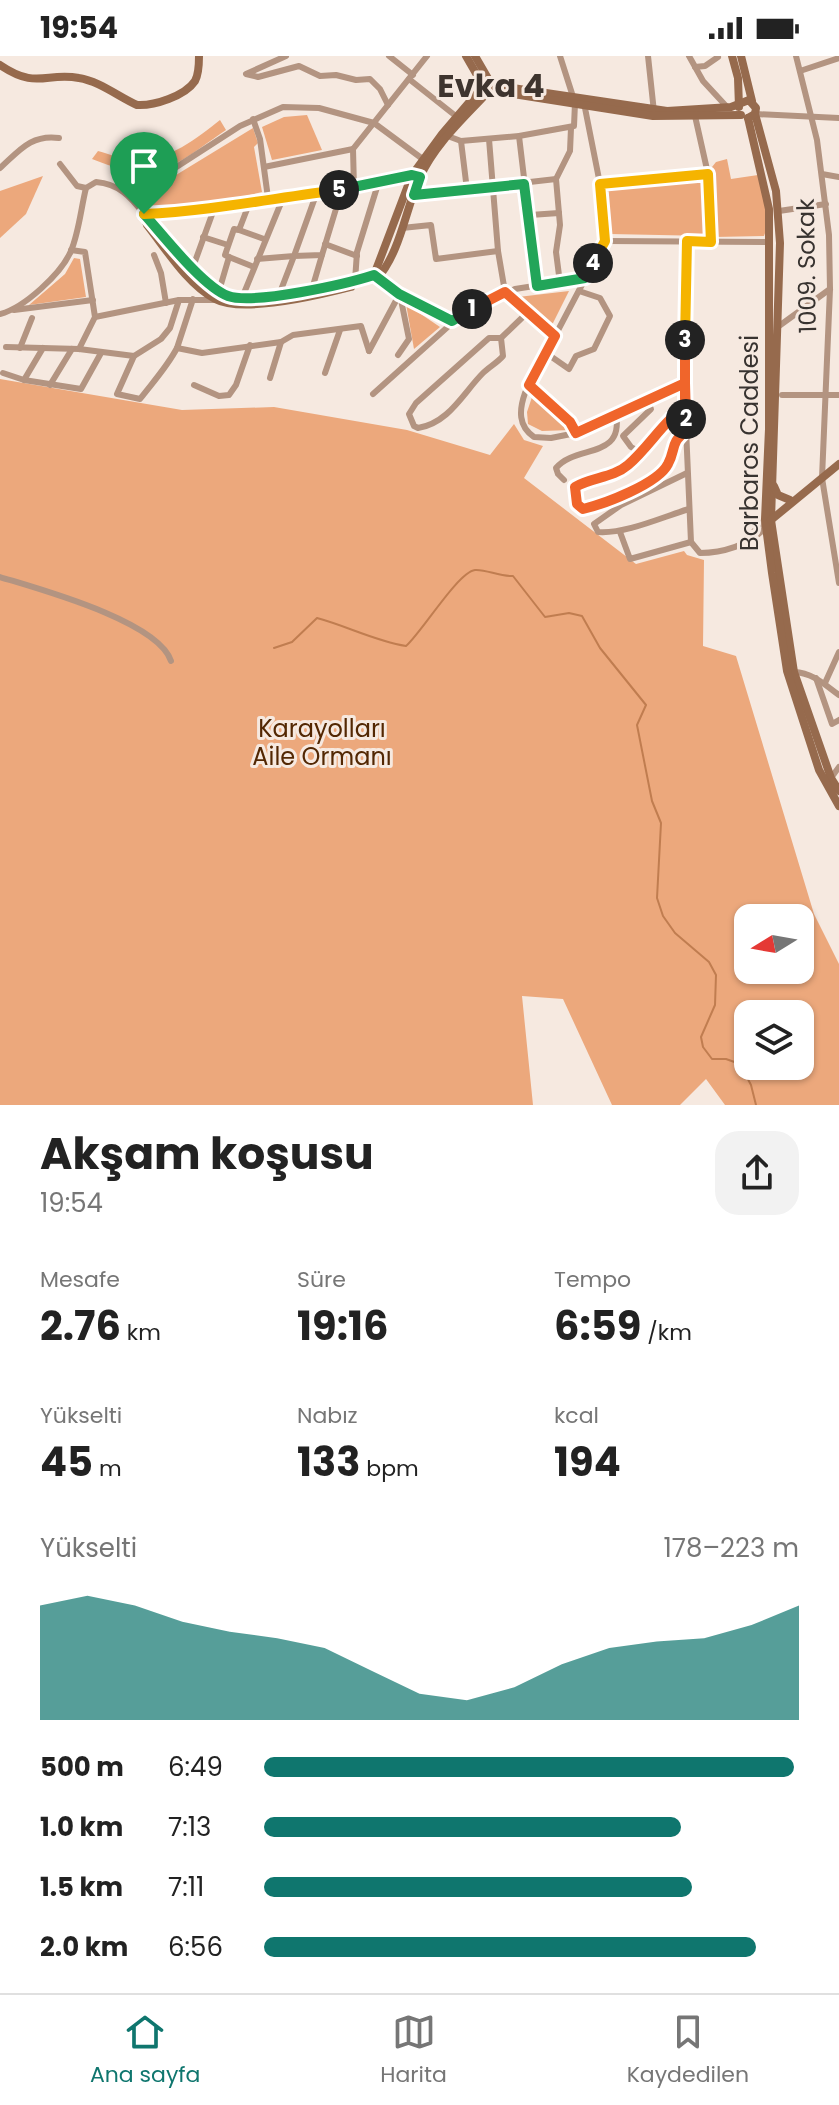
<!DOCTYPE html>
<html lang="tr">
<head>
<meta charset="utf-8">
<style>
  body { margin:0; font-family:Poppins,sans-serif; background:#f2f2f2; color:#222; height:100vh; display:flex; flex-direction:column; font-size:30px; white-space:nowrap }
  * { box-sizing:border-box; margin:0 }
  p { font-size:26px; color:#767676 }
  .icon { flex:none; width:44px; height:44px; fill:none; stroke:currentColor; stroke-width:2; stroke-linecap:round; stroke-linejoin:round }
  .map { position:relative; height:1049px; overflow:hidden }
  .panel { display:flex; flex-direction:column; background:#fff; flex:1 }
  .panel>* { flex:none }
  .needle { width:52px; rotate:259deg }
  .tools { position:absolute; left:734px; top:848px; display:grid; gap:16px }
  .tools a { display:grid; place-items:center; width:80px; height:80px; border-radius:16px; background:#fff; box-shadow:0 2px 6px #0004; font-size:40px }
  .pin { position:absolute; display:grid; place-items:center; width:68px; height:68px; color:#fff; margin:-82px -34px; border-radius:50% 50% 50% 0; rotate:-45deg; box-shadow:0 0 8px #0007 }
  .pin .icon { rotate:45deg }
  .km { position:absolute; width:40px; height:40px; margin:-20px; border-radius:50%; background:#222; color:#fff; font-size:22px; line-height:40px; text-align:center }
  .round { display:grid; place-items:center; flex:none; width:84px; height:84px; border-radius:24px; background:#f2f2f2 }
  .summary { display:flex; align-items:center; justify-content:space-between; height:136px; padding:0 40px }
  h1 { font-size:44px; font-weight:700; line-height:60px }
  .stats { display:grid; grid-template-columns:repeat(3,1fr); gap:12px; height:136px; padding:8px 40px }
  .stats div { display:grid; align-content:center }
  .stats b { font-size:40px; font-weight:700 }
  .stats small { font-size:22px; font-weight:400 }
  .stats p { font-size:22px }
  .chart { height:224px; padding:16px 40px }
  .chart p { display:flex; justify-content:space-between }
  .chart svg { width:100%; height:144px; margin-top:8px; fill:#0f766e; opacity:.7 }
  ul { padding:0 40px; list-style:none; font-size:26px }
  li { display:grid; grid-template-columns:128px 96px 1fr; align-items:center; height:60px }
  li i { height:20px; border-radius:10px; background:#0f766e }
  .status { display:flex; justify-content:space-between; align-items:center; height:56px; padding:0 40px; background:#fff; direction:ltr }
  .status svg { height:22px; fill:currentColor }
  .tab-bar { display:flex; justify-content:space-around; align-items:center; height:112px; border-top:2px solid #e0e0e0; background:#fff; font-size:22px; color:#767676 }
  .tab-bar a { display:grid; justify-items:center; gap:4px }
  .tab-bar .selected { color:#0f766e }
  .map>svg:first-child { display:block }
</style>
</head>
<body>
<div class="status"><b>19:54</b><svg viewBox="0 0 49 12"><path d="M0 12V9h3v3zM5 12V6h3v6zM10 12V3h3v9zM15 12V0h3v12zM26 1h20v11H26zM47 4h2v5h-2z"/></svg></div>
<div class="map">
<svg width="839" height="1049" viewBox="0 0 839 1049">
  <rect width="100%" height="100%" fill="#f6e9e0"/>
  <g fill="#eca87c" fill-rule="evenodd">
    <path d="M307 59 322 94 272 104 262 71 284 61Z"/>
    <path d="M220 64 226 74C172 111 159 130 92 103L98 95C110 98 123 104 135 105 166 106 198 82 220 64Z"/>
    <path d="M253 72 258 87 254 91 262 136 212 148 152 155 140 141Z"/>
    <path d="M727 103 731 123 758 119C763 138 772 161 764 180L714 181 712 111 716 106Z"/>
    <path d="M43 120 26 158 0 182V135Z"/>
    <path d="M706 120 708 180 610 178 604 131Z"/>
    <path d="M74 202 80 203 86 241 29 249 65 218Z"/>
    <path d="M569 235 551 271 518 241Z"/>
    <path d="M406 248 440 271 414 293Z"/>
    <path d="M0 323 182 354 274 351 407 374 490 399 514 368 524 384 543 390 524 422 636 508 684 495 687 499 704 504 703 590 736 600 814 858 839 908V1049H725L706 1023 680 1049H612L563 943 522 940 533 1049H0ZM748 862H800V914H748ZM748 958H800V1010H748Z"/>
    <path d="M533 338 567 367 571 374 542 375 528 368 527 356Z"/>
  </g>
  <g fill="none" stroke-linecap="round" stroke-linejoin="round">
    <path stroke="#c07d50" stroke-width="2" d="M274 592 292 586 317 562C347 570 375 585 406 590 422 576 458 516 475 514 486 513 500 521 513 520L545 561 569 557 582 560 600 592 646 649 637 669 652 745 661 767 657 842 663 860 675 877 709 906 716 919 715 949 701 981 703 991 712 1003H726L740 1008 751 1029 756 1049"/>
    <g stroke="#b39481" stroke-width="6">
      <path d="M286 0 246 18 258 21 299 10 320 20 336 19 356 24 370 23 380 33 388 49"/>
      <path d="M389 0 413 19"/>
      <path d="M648 0 654 56"/>
      <path d="M689 0 703 25 727 51"/>
      <path d="M796 0 817 84 829 179 830 233 822 422 839 527"/>
      <path d="M695 11 705 10 718 1"/>
      <path d="M800 15 839 2"/>
      <path d="M409 23 457 61"/>
      <path d="M584 47 600 128 605 185 525 337C519 354 518 370 534 381L551 382 576 377 685 327"/>
      <path d="M755 58 839 62"/>
      <path d="M253 63 260 83 268 142"/>
      <path d="M445 79 461 85 519 80 574 70 575 47 560 0"/>
      <path d="M519 80 537 230"/>
      <path d="M489 83 498 195 505 236 555 280"/>
      <path d="M461 85 467 134"/>
      <path d="M60 108 77 130 86 132"/>
      <path d="M264 111 353 93"/>
      <path d="M0 112C19 95 31 78 59 82"/>
      <path d="M708 118 711 186"/>
      <path d="M822 118 839 121"/>
      <path d="M600 128 708 118 695 60"/>
      <path d="M354 132 353 93 427 0"/>
      <path d="M414 139 556 123"/>
      <path d="M130 141 240 70 283 51 319 52 374 67 424 104"/>
      <path d="M779 155 826 148"/>
      <path d="M530 159 559 157"/>
      <path d="M402 172 431 169 436 203 498 195"/>
      <path d="M239 174 264 183"/>
      <path d="M203 181 228 189"/>
      <path d="M605 185 770 186"/>
      <path d="M687 185 685 350 691 486 700 497C722 497 750 489 765 472"/>
      <path d="M325 188 357 200"/>
      <path d="M71 194 85 196 95 261 79 293"/>
      <path d="M154 199 161 217 166 247"/>
      <path d="M229 201 254 211"/>
      <path d="M257 203 294 200 317 136"/>
      <path d="M193 211 214 153"/>
      <path d="M376 221 399 238 452 265"/>
      <path d="M355 225 357 196 378 128"/>
      <path d="M560 227 556 196 560 169 556 123 570 95 571 72"/>
      <path d="M312 233 322 199"/>
      <path d="M219 235 229 201 225 199 234 173 239 174 249 148"/>
      <path d="M279 239 294 200 322 199 342 133"/>
      <path d="M242 242 283 142"/>
      <path d="M193 243 177 292 202 297 281 286 293 279 361 270 369 295"/>
      <path d="M14 254 93 244"/>
      <path d="M0 258C24 252 61 218 71 195 79 176 81 152 86 132L96 126C119 128 130 140 144 158L214 153 268 142 378 128 413 119"/>
      <path d="M95 261 179 244H213"/>
      <path d="M779 270 830 233"/>
      <path d="M501 282 503 300C497 307 489 311 483 317 463 337 449 367 418 372L414 370 409 358 416 347 489 282H501L527 257"/>
      <path d="M6 291 79 293 134 300 161 283 170 272 179 244"/>
      <path d="M20 292 32 262"/>
      <path d="M369 295 399 239"/>
      <path d="M546 297 569 313 576 300 594 293 610 260 600 242 579 235"/>
      <path d="M398 299 409 283 400 239"/>
      <path d="M134 300 117 338 140 343C153 326 167 311 177 292"/>
      <path d="M3 317 24 324 81 333 101 297"/>
      <path d="M325 317 340 274"/>
      <path d="M270 322 281 286"/>
      <path d="M24 324 43 292"/>
      <path d="M50 329 72 293"/>
      <path d="M194 329 219 340 229 339 236 329 250 289"/>
      <path d="M529 329 570 366 576 377"/>
      <path d="M373 338 461 259 515 233 585 222"/>
      <path d="M782 339H839"/>
      <path d="M685 350C662 367 649 391 628 409 613 422 592 421 575 431L577 448 583 453C605 448 658 429 668 408 676 393 670 387 686 375"/>
      <path d="M640 396 631 391 623 380 651 353 646 344"/>
      <path d="M687 417 621 449 594 468 598 476C626 478 662 461 689 453"/>
      <path d="M564 424 558 418 556 412C576 388 624 404 616 358"/>
      <path d="M620 476 630 503 691 486"/>
      <path d="M749 481 765 463"/>
      <path d="M0 521C39 533 158 565 171 605"/>
      <path d="M794 616C813 617 824 628 839 639"/>
      <path d="M816 622 832 668 839 664"/>
      <path d="M825 627 839 596"/>
      <path d="M831 722 839 711"/>
    </g>
    <g stroke="#966a4d" stroke-width="8">
      <path d="M466 0 485 33"/>
      <path d="M475 0 493 31"/>
      <path d="M732 0 738 22 739 51"/>
      <path d="M741 0 752 45"/>
      <path d="M0 9C37 34 45 16 79 22 99 25 119 41 137 49 154 50 185 40 195 25 199 18 199 8 199 0"/>
      <path d="M755 58 776 135 780 187 771 464 794 616 831 722 839 735"/>
      <path d="M748 62 769 153V373L765 463 772 517 787 615 819 714 839 750"/>
      <path d="M144 158C163 179 203 231 228 240 254 249 346 228 374 219L412 119 442 78 483 30 492 29 667 55 731 51 749 44 756 52 755 58 748 62"/>
      <path d="M145 163 147 169C166 193 187 228 215 243 243 258 320 239 351 231"/>
      <path d="M376 224C401 196 405 154 420 121 435 88 463 63 487 37L494 35 653 60 741 59"/>
      <path d="M774 430 778 439 790 444"/>
      <path d="M771 464 839 408"/>
    </g>
  </g>
  <g fill="none" stroke-linecap="round" stroke-linejoin="round">
    <g stroke="#fff" stroke-width="16">
      <path id="split-1" d="M144 158C163 179 203 231 228 240 254 249 346 228 374 219L399 238 452 265 472 253"/>
    </g>
    <g stroke="#fff" stroke-width="16">
      <path id="split-2" d="M472 253 505 236 555 280 529 329 570 366 576 377 685 327 686 363"/>
    </g>
    <g stroke="#fff" stroke-width="16">
      <path id="split-3" d="M685 284V350C662 367 649 391 628 409 613 422 592 421 575 431L577 448 583 453C604 448 658 428 668 408 676 393 670 387 686 375V363"/>
    </g>
    <g stroke="#fff" stroke-width="16">
      <path id="split-4" d="M593 207 605 185 600 128 708 118 711 186 687 185 685 284"/>
    </g>
    <g stroke="#fff" stroke-width="16">
      <path id="split-5" d="M339 134 412 119 420 121 414 139 524 128 537 230 585 222 593 207"/>
    </g>
    <g stroke="#fff" stroke-width="16">
      <path id="split-6" d="M144 158C210 155 274 142 339 134"/>
    </g>
    <use href="#split-1" stroke="#22a559" stroke-width="10"/>
    <use href="#split-2" stroke="#f0652b" stroke-width="10"/>
    <use href="#split-3" stroke="#f0652b" stroke-width="10"/>
    <use href="#split-4" stroke="#f5b400" stroke-width="10"/>
    <use href="#split-5" stroke="#22a559" stroke-width="10"/>
    <use href="#split-6" stroke="#f5b400" stroke-width="10"/>
  </g>
  <g text-anchor="middle" stroke-width="6" stroke-linejoin="round" paint-order="stroke">
    <g font-size="24" fill="#383330" stroke="#f6e9e0">
      <text transform="translate(807 210) rotate(-91)" y="8">1009. Sokak</text>
      <text transform="translate(750 387) rotate(-90)" y="8">Barbaros Caddesi</text>
    </g>
    <g font-size="24" fill="#532702" stroke="#f6e9e0">
      <text x="322" y="681">Karayolları<tspan x="322" dy="28">Aile Ormanı</tspan></text>
    </g>
    <g font-size="32" font-weight="bold" fill="#3e342e" stroke="#f6e9e0">
      <text x="491" y="41">Evka 4</text>
    </g>
  </g>
</svg>
<div class="tools">
<a><svg class="needle" viewBox="-14 -14 28 28"><path d="M0-13l5 13h-10z" fill="#e53935"/><path d="M0 13l5-13h-10z" fill="#767676"/></svg></a>
<a><svg class="icon" aria-label="layers" viewBox="0 0 24 24"><path d="M12 4l9 5-9 5-9-5zM3 14l9 5 9-5"/></svg></a>
</div>
<div class="pin" style="left:144px;top:158px;background:#1e9e55"><svg class="icon" aria-label="arrive" viewBox="0 0 24 24"><path d="M6 21V4h12l-3 4 3 4H6"/></svg></div>
<b class="km" style="left:472px;top:253px">1</b>
<b class="km" style="left:686px;top:363px">2</b>
<b class="km" style="left:685px;top:284px">3</b>
<b class="km" style="left:593px;top:207px">4</b>
<b class="km" style="left:339px;top:134px">5</b>
</div>
<section class="panel">
<div class="summary"><div><h1>Akşam koşusu</h1><p>19:54</p></div><a class="round"><svg class="icon" aria-label="share" viewBox="0 0 24 24"><path d="M12 15V3M7 8l5-5 5 5M5 13v7h14v-7"/></svg></a></div>
<div class="stats">
<div><p>Mesafe</p><b>2.76<small> km</small></b></div>
<div><p>Süre</p><b>19:16</b></div>
<div><p>Tempo</p><b>6:59<small> /km</small></b></div>
</div>
<div class="stats">
<div><p>Yükselti</p><b>45<small> m</small></b></div>
<div><p>Nabız</p><b>133<small> bpm</small></b></div>
<div><p>kcal</p><b>194</b></div>
</div>
<div class="chart"><p><span>Yükselti</span>178–223 m</p>
<svg viewBox="0 0 160 44" preserveAspectRatio="none"><path d="M0 44V9L10 6L20 9L30 14L40 17L50 19L60 22L70 29L80 36L90 38L100 34L110 27L120 22L130 20L140 19L150 15L160 9V44z"/></svg>
</div>
<ul>
<li><b>500 m</b>6:49<i style="width:99%"></i></li>
<li><b>1.0 km</b>7:13<i style="width:78%"></i></li>
<li><b>1.5 km</b>7:11<i style="width:80%"></i></li>
<li><b>2.0 km</b>6:56<i style="width:92%"></i></li>
</ul>
</section>
<nav class="tab-bar">
<a class="selected"><svg class="icon" aria-label="home" viewBox="0 0 24 24"><path d="M3 11l9-7 9 7M6 9v11h12V9"/></svg>Ana sayfa</a>
<a><svg class="icon" aria-label="map" viewBox="0 0 24 24"><path d="M3 6l6-2 6 2 6-2v14l-6 2-6-2-6 2zM9 4v14M15 6v14"/></svg>Harita</a>
<a><svg class="icon" aria-label="saved" viewBox="0 0 24 24"><path d="M7 4h10v16l-5-4-5 4z"/></svg>Kaydedilen</a>
</nav>
</body>
</html>
